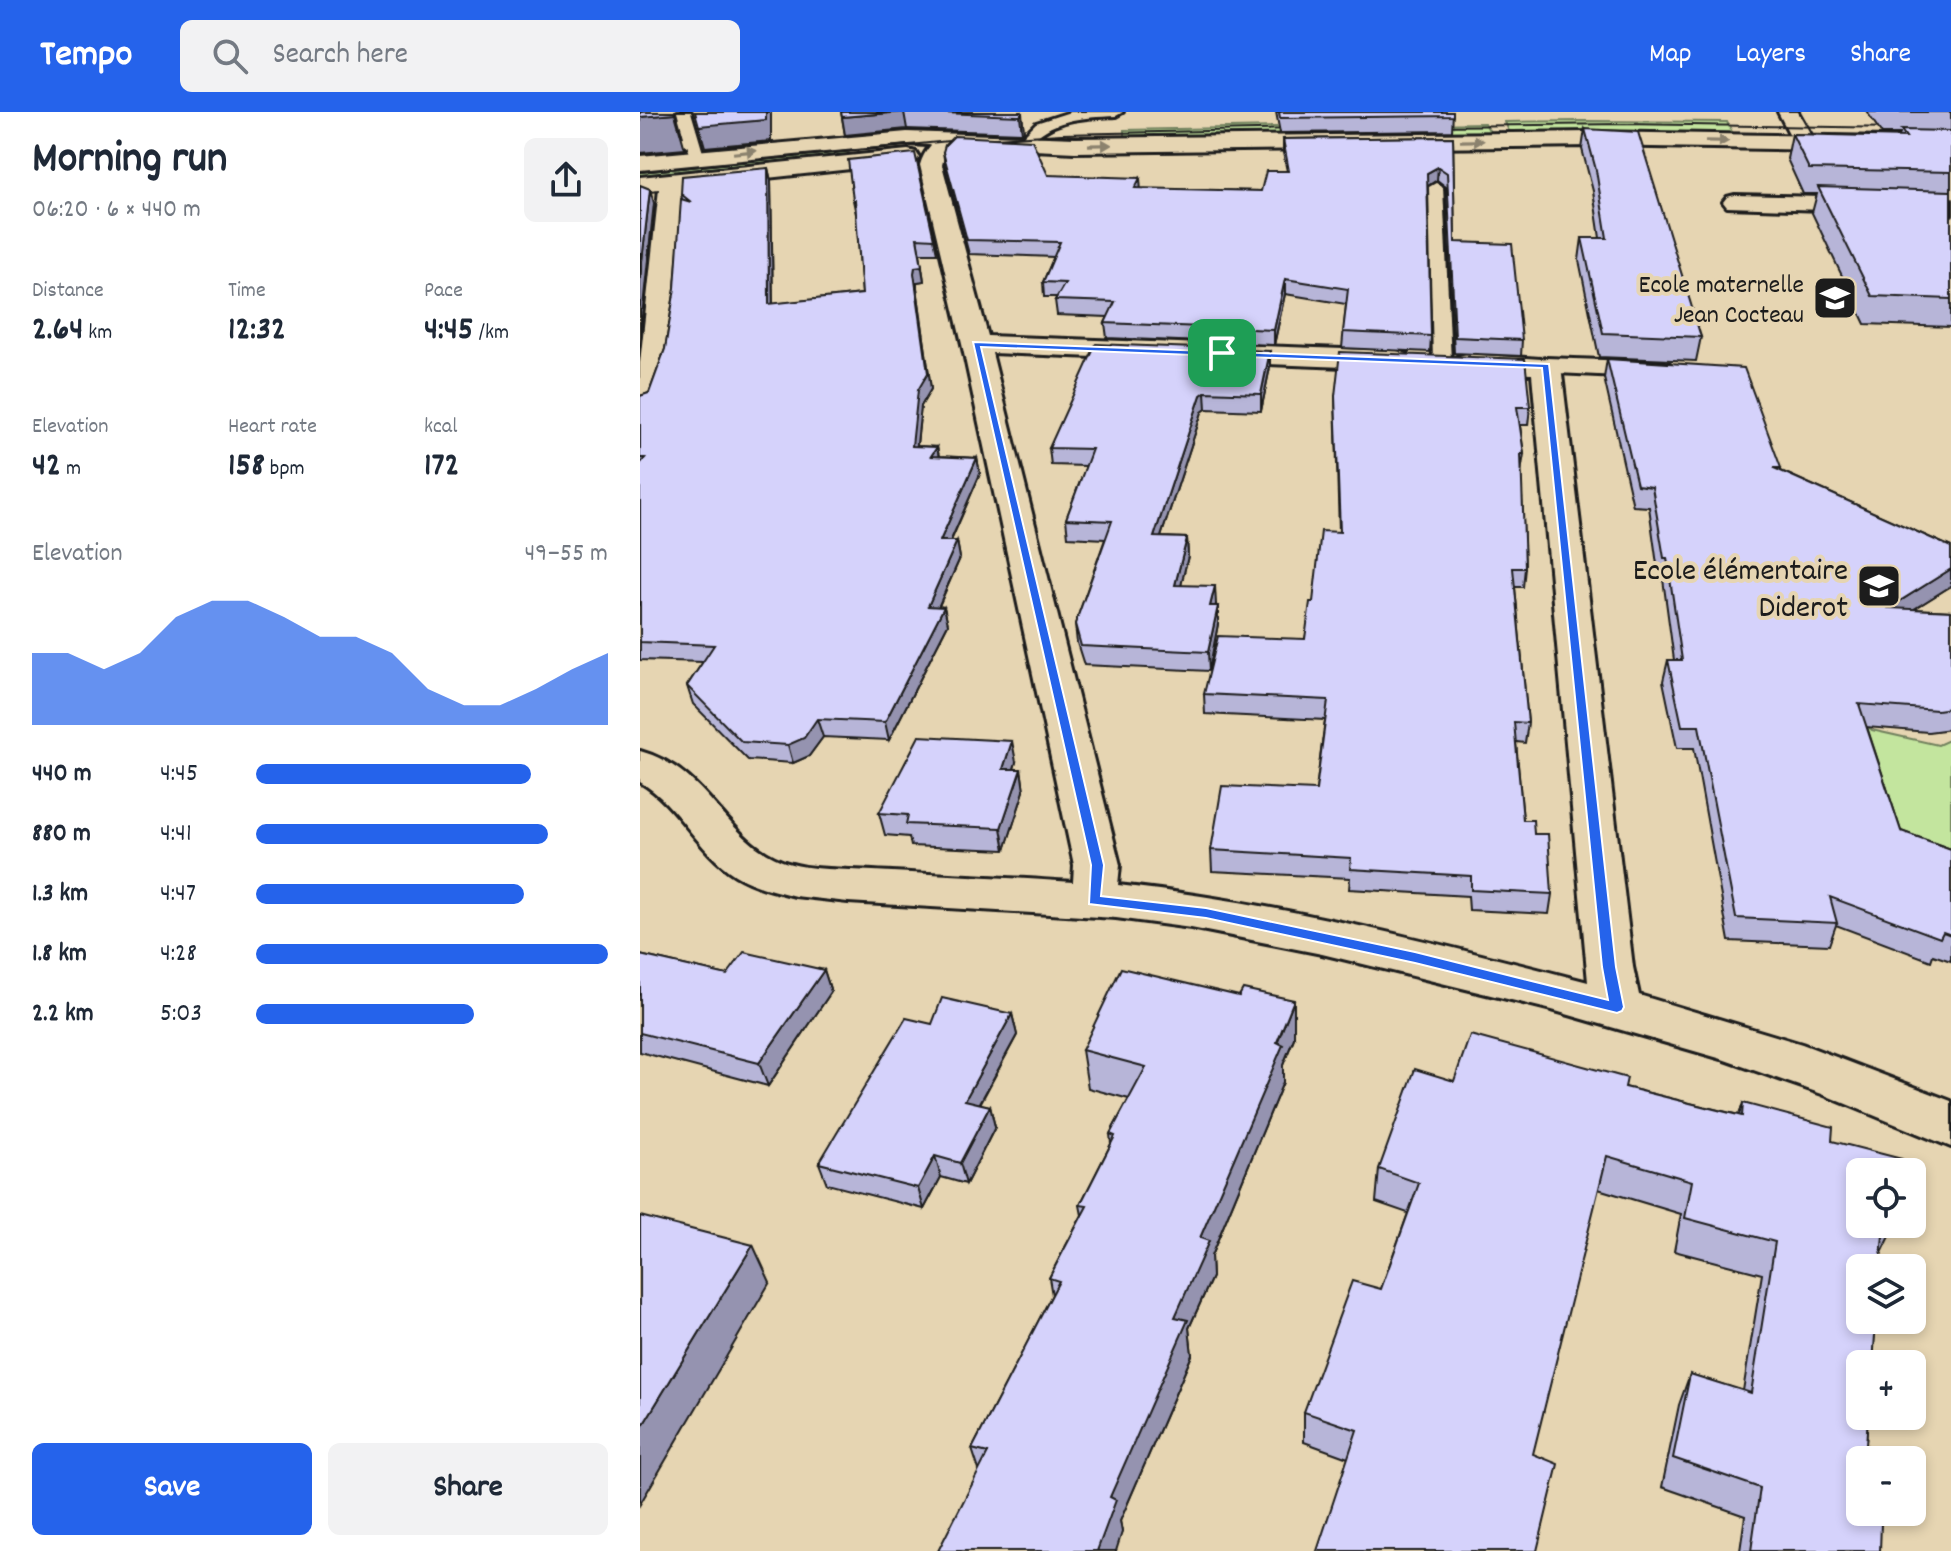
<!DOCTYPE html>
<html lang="en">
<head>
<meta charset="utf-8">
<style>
  body { margin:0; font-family:Dekko,sans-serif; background:#f2f2f3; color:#1f2937; height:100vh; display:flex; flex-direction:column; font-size:30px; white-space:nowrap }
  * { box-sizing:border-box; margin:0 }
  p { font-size:26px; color:#747a83 }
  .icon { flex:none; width:44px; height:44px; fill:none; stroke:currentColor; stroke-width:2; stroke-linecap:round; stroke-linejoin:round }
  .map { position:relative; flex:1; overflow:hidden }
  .details { display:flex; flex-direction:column; background:#fff; width:640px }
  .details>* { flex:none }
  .tools { position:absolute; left:1206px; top:1046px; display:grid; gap:16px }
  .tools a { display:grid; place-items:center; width:80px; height:80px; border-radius:12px; background:#fff; box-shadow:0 4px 12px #0003; font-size:40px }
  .pin { position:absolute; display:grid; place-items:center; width:68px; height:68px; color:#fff; margin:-34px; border-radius:16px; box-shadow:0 4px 12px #0006 }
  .round { display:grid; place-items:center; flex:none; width:84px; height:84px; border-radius:12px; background:#f2f2f3 }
  .summary { display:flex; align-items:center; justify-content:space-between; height:136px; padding:0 32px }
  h1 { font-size:44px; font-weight:800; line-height:60px }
  .figures { display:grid; grid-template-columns:repeat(3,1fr); gap:12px; height:136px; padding:8px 32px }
  .figures div { display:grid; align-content:center }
  .figures b { font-size:34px; font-weight:800 }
  .figures small { font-size:22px; font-weight:400 }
  .figures p { font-size:22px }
  .chart { height:224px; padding:16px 32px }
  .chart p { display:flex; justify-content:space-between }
  .chart svg { width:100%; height:144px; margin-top:8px; fill:#2563eb; opacity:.7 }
  .action { display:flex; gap:16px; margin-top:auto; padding:16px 32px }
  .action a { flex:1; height:92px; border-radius:12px; background:#2563eb; color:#fff; font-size:32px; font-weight:800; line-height:92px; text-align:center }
  .action a+a { background:#f2f2f3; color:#1f2937 }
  ul { padding:0 32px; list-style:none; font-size:26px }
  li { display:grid; grid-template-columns:128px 96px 1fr; align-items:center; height:60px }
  li i { height:20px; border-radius:10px; background:#2563eb }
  header { display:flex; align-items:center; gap:48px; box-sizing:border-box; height:112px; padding:0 40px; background:#2563eb; color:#fff }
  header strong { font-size:38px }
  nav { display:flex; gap:44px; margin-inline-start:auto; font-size:28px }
  .search { width:560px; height:72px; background:#f2f2f3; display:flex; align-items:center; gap:20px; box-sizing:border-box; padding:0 28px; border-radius:12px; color:#747a83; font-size:30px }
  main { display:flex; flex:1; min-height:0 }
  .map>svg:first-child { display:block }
</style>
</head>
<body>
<header>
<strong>Tempo</strong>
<div class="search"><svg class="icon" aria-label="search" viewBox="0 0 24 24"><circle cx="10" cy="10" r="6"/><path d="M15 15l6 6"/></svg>Search here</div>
<nav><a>Map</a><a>Layers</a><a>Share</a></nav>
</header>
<main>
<section class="details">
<div class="summary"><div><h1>Morning run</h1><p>06:20 · 6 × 440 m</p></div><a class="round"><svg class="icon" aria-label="share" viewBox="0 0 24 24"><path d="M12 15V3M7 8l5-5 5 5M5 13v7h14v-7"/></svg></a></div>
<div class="figures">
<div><p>Distance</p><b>2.64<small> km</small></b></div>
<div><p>Time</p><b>12:32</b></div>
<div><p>Pace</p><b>4:45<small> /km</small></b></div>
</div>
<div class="figures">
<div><p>Elevation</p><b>42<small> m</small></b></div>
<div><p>Heart rate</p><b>158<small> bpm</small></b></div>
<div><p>kcal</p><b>172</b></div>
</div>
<div class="chart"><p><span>Elevation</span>49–55 m</p>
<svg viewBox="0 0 160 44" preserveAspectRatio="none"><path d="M0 44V22L10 22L20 27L30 22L40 11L50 6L60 6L70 11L80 17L90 17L100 22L110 33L120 38L130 38L140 33L150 27L160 22V44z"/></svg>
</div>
<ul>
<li><b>440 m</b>4:45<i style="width:78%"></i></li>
<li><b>880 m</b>4:41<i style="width:83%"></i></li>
<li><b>1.3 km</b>4:47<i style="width:76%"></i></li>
<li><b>1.8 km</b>4:28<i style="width:100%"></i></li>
<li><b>2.2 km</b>5:03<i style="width:62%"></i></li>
</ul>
<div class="action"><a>Save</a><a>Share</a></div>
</section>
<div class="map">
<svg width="1311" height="1439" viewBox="0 0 1311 1439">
  <rect width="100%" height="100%" fill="#e6d5b2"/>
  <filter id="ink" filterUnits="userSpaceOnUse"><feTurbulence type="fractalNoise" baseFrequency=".0125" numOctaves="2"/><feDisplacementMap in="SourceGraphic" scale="16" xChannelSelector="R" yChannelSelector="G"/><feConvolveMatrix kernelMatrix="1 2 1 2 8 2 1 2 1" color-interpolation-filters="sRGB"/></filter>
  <g filter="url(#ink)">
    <g fill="#c3e59e" stroke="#70805d" stroke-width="2">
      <path d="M944 9 1087 10 1093 22 955 20 871 24 865 10Z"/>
      <path d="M845 11 852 24 484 27V18Z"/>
      <path d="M206 36 212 47 0 68V56Z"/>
      <path d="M1204 591 1232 618 1298 633 1311 627V762L1257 742Z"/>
    </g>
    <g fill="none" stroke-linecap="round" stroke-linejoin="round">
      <g stroke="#1c1c1c" stroke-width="6">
        <g id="service">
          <path d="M37 0H51L64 44 62 47H52L47 33 0 37V29L44 25Z"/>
          <path d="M430 0H483L476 4C441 6 410 6 387 35L375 32 396 11Z"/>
          <path d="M796 71 803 75 811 250 802 256 793 250 789 75Z"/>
        </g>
      </g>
      <g stroke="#1c1c1c" stroke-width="6">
        <path id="pedestrian" d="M906 246 1020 250 1030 252 1034 258 1030 264 1020 266 896 260 892 254 896 248Z"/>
      </g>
      <g stroke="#1c1c1c" stroke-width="6">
        <g id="minor">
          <path d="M309 22 320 29 304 45 302 53 348 224 757 239 767 242 771 248 767 254 757 257 352 241 480 753 478 773C637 790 793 830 948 870L892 262 826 260 816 257 812 251 816 245 826 242 916 248 921 254 993 855 999 883 1162 932 1311 989V1035L1182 982 1082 947 912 898 682 842 551 816 476 806 208 790 155 784C134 779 113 774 95 763 57 739 39 693 0 670V639C69 658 84 727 142 749 169 759 204 757 233 759 299 763 366 765 433 770L434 753 322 232 280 53C284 39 294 26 309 22Z"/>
          <path d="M268 38 276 40 279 45 276 50 43 75C39 129 39 255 11 296L0 299V251L19 77 0 79V65Z"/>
          <path d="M1095 83 1311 88V102L1087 95 1083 90 1087 85Z"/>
        </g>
      </g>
      <g stroke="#1c1c1c" stroke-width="6">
        <path id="tertiary" d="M1138 0H1158L1175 30 1172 35H1156Z"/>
      </g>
      <g stroke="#1c1c1c" stroke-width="6">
        <path id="primary" d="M267 20 435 26 951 20 1311 26V40L951 34 435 40 267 32 0 58V44Z"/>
      </g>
      <use href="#service" fill="#e6d5b2" fill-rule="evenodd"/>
      <use href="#pedestrian" fill="#e6d5b2" fill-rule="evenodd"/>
      <use href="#minor" fill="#e6d5b2" fill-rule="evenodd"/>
      <use href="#tertiary" fill="#e6d5b2" fill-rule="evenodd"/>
      <use href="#primary" fill="#e6d5b2" fill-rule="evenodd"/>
      <g stroke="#1c1c1c" stroke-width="2">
        <path d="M791 14 984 12 1259 16"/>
        <path d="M654 21 770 19"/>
        <path d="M0 60 309 29 421 22 663 17"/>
      </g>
    </g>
    <g fill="#b7b5d8" stroke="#1c1c1c" stroke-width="2">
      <path d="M201 0H381L384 19 382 21 267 17 205 23Z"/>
      <path d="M636 0H813L812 19 640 21Z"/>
      <path d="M1227 0H1311V215L1225 212 1172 101 1177 82H1163L1147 47 1152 22 1259 24 1260 22H1242Z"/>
      <path d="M945 17 1061 225 1056 249 959 245 939 148 942 126H960L953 79 942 37Z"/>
      <path d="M813 25 815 130 882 228 881 244 814 241 806 75 797 68 787 74 791 224 790 240 702 236 706 192 645 182 634 233 467 226 465 211 468 205 417 203 415 188 417 185H404L403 170 414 145 329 142 305 53 303 40 408 63 501 77 621 79 647 59 643 41V27Z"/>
      <path d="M128 56 131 69 133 192 222 182 216 102 213 88 294 127 297 141H280L284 169 277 170V176L291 277 281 294 277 334 297 335 299 344 337 346 340 362 311 429H317L320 446 299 494 304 495 308 512 249 628 183 625 169 644 153 651 108 648 53 592 47 574 63 550 0 548V284L9 281 25 237 35 176 42 87 41 82Z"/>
      <path d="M630 239V255L621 299 566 297 562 300 521 425 547 426 548 444 541 473 576 492 578 512 569 559 444 553 437 531 435 512 465 427 428 425 426 407 446 354 411 353 409 336Z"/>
      <path d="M967 247 1141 356V359L1311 435V474L1274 497 1311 499V617L1288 620 1227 615 1261 719 1311 737V849L1293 843 1291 849 1196 813 1189 833 1089 829 1054 636H1037L1023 569 1028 548H1034L1023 467H1019L1009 395 993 394 964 266Z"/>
      <path d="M695 284 890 295 888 313H880L884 342 881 360 885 456 883 475H875L888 611 885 631 876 630 883 708 894 722 912 782 909 802 829 798 828 784 709 777 710 766 572 759 571 738 676 678 685 608 565 602 564 582 665 527 673 490 699 420Z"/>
      <path d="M376 650 374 657H381L384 679 365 738 271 734 269 725 245 723 239 701Z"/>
      <path d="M0 843 87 863 184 858 191 880 128 974 0 940Z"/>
      <path d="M372 902 377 923 340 992 350 994 355 1015 326 1072 301 1065 284 1097 187 1072 179 1051 292 912Z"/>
      <path d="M654 926 643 953V970L571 1144 572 1165 549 1216 552 1243 480 1409 482 1420 339 1358 332 1337 412 1183 409 1166 442 1103 440 1093 471 1032 470 1022 489 987 448 976 442 938Z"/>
      <path d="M814 969 985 975 1099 1003 1103 991 1192 1029 1220 1112H1256L1241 1143 1220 1404 1240 1439H1100L1105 1404 1022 1375 1039 1293 1050 1262 1103 1279 1122 1162 1034 1139 1041 1102 958 1077 708 1346 664 1330V1300L741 1177 768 1101 736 1090 739 1057Z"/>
    </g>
    <g fill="#9593b0" stroke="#1c1c1c" stroke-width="2">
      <path d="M126 0H131V29L65 35 59 14Z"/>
      <path d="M264 0 267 17 205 23 202 5Z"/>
      <path d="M382 1 384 19 382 21 380 4Z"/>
      <path d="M35 2 45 37 0 41V5Z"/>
      <path d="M798 55 797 68 786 75 787 61Z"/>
      <path d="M128 56 131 69 133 207 129 192Z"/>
      <path d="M500 66 501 80 495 76Z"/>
      <path d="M10 77 14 91 0 223V167Z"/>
      <path d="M277 126 284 169 277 170V176L291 277 281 294 275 350 272 334 274 161Z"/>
      <path d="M645 167V182L634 233V218Z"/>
      <path d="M630 239V255L621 299V282Z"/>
      <path d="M565 280 566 297 562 300 515 443 514 425 561 283Z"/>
      <path d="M297 335 300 352 291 344Z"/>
      <path d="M337 346 340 362 303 446 300 429Z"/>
      <path d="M547 426 548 444 537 491 535 473Z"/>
      <path d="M317 429 320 446 291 511 288 494Z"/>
      <path d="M1311 457V474L1242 517 1249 496Z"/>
      <path d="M575 474 576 492 571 512 570 494Z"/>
      <path d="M578 494V512L569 559 568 540Z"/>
      <path d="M304 495 308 512 249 628 245 610Z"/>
      <path d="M177 607 183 625 169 644 153 651 148 633Z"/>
      <path d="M372 629 376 650 367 678 363 657Z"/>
      <path d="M381 657 384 679 365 738 361 716Z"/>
      <path d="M184 858 191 880 128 974 119 951Z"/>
      <path d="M654 888V926L643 953V970L571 1144 572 1165 549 1216 552 1243 480 1409 482 1420 476 1439H457L470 1385 535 1205 560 1126Z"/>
      <path d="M372 902 377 923 330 1009 325 988Z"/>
      <path d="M350 994 355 1015 326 1072 320 1051Z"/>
      <path d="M295 1044 301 1065 284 1097 278 1076Z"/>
      <path d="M113 1133 130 1170 0 1392V1318Z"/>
    </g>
    <g fill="#d5d2fb" stroke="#1c1c1c" stroke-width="2">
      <path d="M0 0H34L35 2 0 5Z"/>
      <path d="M55 0H126V8L59 14Z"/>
      <path d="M201 0H260L202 5Z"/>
      <path d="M275 0H381L382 1 380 4Z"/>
      <path d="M639 0H813V4L640 6Z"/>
      <path d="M945 17 998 20 1061 225 963 221 942 126H967L956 58Z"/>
      <path d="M1261 18 1311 19V60L1169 57 1152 22 1266 25Z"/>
      <path d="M314 24 392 28 408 63 500 66 495 76 621 79 626 59H649L643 27 813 25 815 130 872 132 882 228 815 225 807 61 798 55 787 61 791 224 703 220 708 177 645 167 634 218 465 211 475 190 415 188 425 171 403 170 420 130 327 128 303 40 305 33Z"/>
      <path d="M275 41 294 127 277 126 282 154 275 155 274 161 288 261 278 278 272 334 297 335 291 344 337 346 300 429H317L288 494 304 495 245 610 177 607 164 626 148 633 102 630 47 574 74 533 0 530V352L5 346H0V284L9 281 25 237 35 176 41 87 51 90 41 82 42 64 128 56 129 192 222 182 215 88H213L208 48Z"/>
      <path d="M0 73 10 77 0 167Z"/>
      <path d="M1178 75 1311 79V187L1232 184Z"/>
      <path d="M456 232 630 239 621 282 565 280 561 283 514 425 547 426 535 473 575 474 570 494H578L568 540 441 534 435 512 472 409 426 407 452 337 409 336Z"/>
      <path d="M700 240 885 247 890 295H877L884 342H881L885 456H873L888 611 874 610 883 708H893L894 722H908L912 782 831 778V764L710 757 711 746 571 738 582 674 676 678 688 588 564 582 578 524 665 527 670 490H673L681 419 700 420 695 284Z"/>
      <path d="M967 247 1104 256 1141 356H1134L1311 435V457L1249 496 1311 499V596L1297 598 1219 592 1261 719 1311 737V823L1303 820 1300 826 1190 785 1197 811 1096 806 1059 614H1042L1028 548H1042L1027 446H1024L1012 375 997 373Z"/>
      <path d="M279 624 372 629 363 657H381L361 716 266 712 268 703 239 701Z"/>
      <path d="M104 840 184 858 119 951 0 921V843L87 863Z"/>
      <path d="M481 856 599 884 603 877 654 888 637 930 643 933 560 1126 569 1129 535 1205 548 1208 470 1385 476 1388 457 1439H298L348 1341 332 1337 419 1169 409 1166 447 1094 440 1093 475 1024 470 1022 506 955 442 938Z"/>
      <path d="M302 886 372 902 325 988 350 994 320 1051 295 1044 278 1076 179 1051 266 906 292 912Z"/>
      <path d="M830 923 987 966 985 975 1102 1004 1103 991 1193 1015 1192 1029 1262 1047 1261 1060H1220V1112H1244L1240 1156H1220V1208H1236L1233 1252H1220V1304H1228L1225 1348H1220V1404L1241 1411 1240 1439H1111L1120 1376 1033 1346 1050 1262 1111 1281 1135 1130 1045 1106 1052 1069 967 1044 893 1342 918 1352 897 1439H677L717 1318 664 1300 712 1169 741 1177 779 1071 739 1057 775 957 814 969Z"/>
      <path d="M0 1104 113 1133 0 1318Z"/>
    </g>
    <defs><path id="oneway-solid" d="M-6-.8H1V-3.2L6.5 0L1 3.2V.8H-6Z" transform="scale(2)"/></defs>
    <g fill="#8b826e">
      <use href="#oneway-solid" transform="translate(832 29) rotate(-1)"/>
      <use href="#oneway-solid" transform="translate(1077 29) rotate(1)"/>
      <use href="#oneway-solid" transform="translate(460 33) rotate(-1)"/>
      <use href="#oneway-solid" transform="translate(105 40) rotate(-6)"/>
    </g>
  </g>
  <path fill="#2563eb" stroke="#fff" stroke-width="2" fill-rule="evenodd" d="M333 230 909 252 976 855 984 895 982 899 977 901 775 851 566 806 449 792 451 753ZM341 235 902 256 962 855 968 888 775 840 566 796 461 784 464 753Z"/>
  <defs>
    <g id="school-square" transform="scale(2.3)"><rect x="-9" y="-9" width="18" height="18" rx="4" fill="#1c1c1c" stroke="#e6d5b2"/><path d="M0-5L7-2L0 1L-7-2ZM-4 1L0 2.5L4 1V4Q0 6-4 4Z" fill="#fff"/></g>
  </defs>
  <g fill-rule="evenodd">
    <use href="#school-square" x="1195" y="186"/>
    <use href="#school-square" x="1239" y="474"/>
  </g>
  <g text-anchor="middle" stroke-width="8" stroke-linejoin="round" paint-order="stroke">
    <g font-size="26" fill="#1c1c1c" stroke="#e6d5b2" text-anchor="end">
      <text x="1164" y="180">Ecole maternelle<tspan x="1164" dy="30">Jean Cocteau</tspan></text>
    </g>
    <g font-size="32" fill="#1c1c1c" stroke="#e6d5b2" text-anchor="end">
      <text x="1208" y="467">Ecole élémentaire<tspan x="1208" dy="37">Diderot</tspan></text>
    </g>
  </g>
</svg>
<div class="tools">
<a><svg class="icon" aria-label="locate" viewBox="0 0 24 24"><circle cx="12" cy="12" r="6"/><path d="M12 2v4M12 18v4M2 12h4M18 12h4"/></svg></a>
<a><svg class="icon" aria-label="layers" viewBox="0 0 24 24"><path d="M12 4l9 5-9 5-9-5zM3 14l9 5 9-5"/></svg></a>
<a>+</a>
<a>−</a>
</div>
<div class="pin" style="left:582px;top:241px;background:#1e9e55"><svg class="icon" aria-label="arrive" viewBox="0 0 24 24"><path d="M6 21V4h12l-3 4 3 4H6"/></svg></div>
</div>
</main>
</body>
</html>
